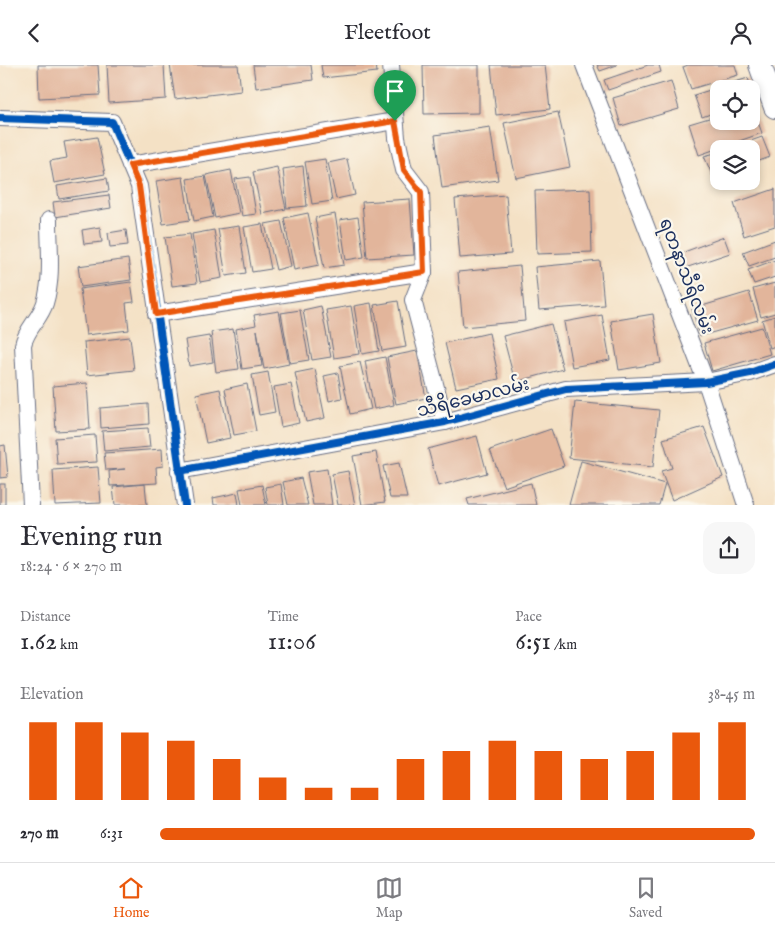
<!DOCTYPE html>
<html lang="en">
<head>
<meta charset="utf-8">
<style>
  body { margin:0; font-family:"IM FELL English","Noto Sans Myanmar",serif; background:#f7f7f7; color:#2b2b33; height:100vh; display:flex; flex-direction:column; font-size:19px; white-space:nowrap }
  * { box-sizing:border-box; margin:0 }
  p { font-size:16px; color:#7c7c81 }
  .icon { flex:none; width:28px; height:28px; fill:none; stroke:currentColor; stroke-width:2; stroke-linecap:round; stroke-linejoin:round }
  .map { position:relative; height:440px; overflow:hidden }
  .side { display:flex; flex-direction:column; background:#fff; flex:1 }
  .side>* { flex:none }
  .buttons { position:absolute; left:710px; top:15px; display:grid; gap:10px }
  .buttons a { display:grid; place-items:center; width:50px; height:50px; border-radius:10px; background:#fff; box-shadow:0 2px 8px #0003; font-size:25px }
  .pin { position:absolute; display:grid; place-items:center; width:42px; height:42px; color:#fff; margin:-51px -21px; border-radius:50% 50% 50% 0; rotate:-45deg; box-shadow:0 0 5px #0007 }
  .pin .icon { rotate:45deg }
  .round { display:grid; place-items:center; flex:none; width:52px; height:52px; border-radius:15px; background:#f7f7f7 }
  .headline { display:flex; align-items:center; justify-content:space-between; height:85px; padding:0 20px }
  h1 { font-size:28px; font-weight:600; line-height:38px }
  .stats { display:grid; grid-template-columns:repeat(3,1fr); gap:8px; height:85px; padding:5px 20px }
  .stats div { display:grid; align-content:center }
  .stats b { font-size:25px; font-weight:600 }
  .stats small { font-size:14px; font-weight:400 }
  .stats p { font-size:14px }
  .chart { height:140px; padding:10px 20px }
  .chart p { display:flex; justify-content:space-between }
  .chart svg { width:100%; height:90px; margin-top:5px; stroke:#ea580c; stroke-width:6 }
  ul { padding:0 20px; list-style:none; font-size:16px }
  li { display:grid; grid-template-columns:80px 60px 1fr; align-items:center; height:38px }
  li i { height:12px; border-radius:6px; background:#ea580c }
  header { display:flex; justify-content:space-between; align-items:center; height:65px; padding:0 20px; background:#fff; font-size:22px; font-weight:600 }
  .tab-bar { display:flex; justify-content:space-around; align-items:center; height:70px; border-top:1px solid #e1e1e2; background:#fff; font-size:14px; color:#7c7c81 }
  .tab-bar a { display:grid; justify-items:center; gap:2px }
  .tab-bar .active { color:#ea580c }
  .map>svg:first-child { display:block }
</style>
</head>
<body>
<header><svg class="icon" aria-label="back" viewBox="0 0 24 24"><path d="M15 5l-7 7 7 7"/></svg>Fleetfoot<svg class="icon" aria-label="person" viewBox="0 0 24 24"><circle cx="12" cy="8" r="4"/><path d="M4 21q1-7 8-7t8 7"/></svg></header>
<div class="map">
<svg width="775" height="440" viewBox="0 0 775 440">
  <rect width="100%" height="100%" fill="#fbf7ec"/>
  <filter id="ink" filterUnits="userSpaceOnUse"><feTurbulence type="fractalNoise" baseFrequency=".02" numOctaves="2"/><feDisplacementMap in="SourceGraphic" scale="10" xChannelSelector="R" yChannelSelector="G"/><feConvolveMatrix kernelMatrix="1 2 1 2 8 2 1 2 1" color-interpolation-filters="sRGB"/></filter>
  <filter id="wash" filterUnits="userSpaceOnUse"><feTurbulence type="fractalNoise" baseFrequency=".0096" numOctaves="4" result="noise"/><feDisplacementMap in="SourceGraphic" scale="20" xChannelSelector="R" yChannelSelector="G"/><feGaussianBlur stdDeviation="1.12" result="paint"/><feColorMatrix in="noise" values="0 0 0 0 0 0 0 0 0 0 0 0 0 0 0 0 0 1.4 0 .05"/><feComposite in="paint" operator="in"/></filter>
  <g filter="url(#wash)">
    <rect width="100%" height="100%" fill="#f4e1c5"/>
    <g id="blocks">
      <g fill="#e2b59b">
        <path d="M38 0H98L100 30 39 33Z"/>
        <path d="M107 0H164L166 34 109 38Z"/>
        <path d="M170 0H238L241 26 175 34Z"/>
        <path d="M253 0H311L313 15 256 23Z"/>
        <path d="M321 0H376L377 7 323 13Z"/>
        <path d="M423 0H479V48L424 49Z"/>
        <path d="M491 0H545L550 44 496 50Z"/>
        <path d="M597 0H617L600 6Z"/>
        <path d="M648 0H659L661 7 608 25 604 15Z"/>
        <path d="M688 0H735L738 10 691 24 683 2Z"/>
        <path d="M748 13 755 35 751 36V24H719V46L702 52 694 30Z"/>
        <path d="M671 16 679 44 621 61 613 33Z"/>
        <path d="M751 38 762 68 699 90 689 59 719 50V56H751Z"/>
        <path d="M558 47 570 102 516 113 504 58Z"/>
        <path d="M490 62 498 115 442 123 435 70Z"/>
        <path d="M97 72 105 109 54 118 50 96 67 93 64 77Z"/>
        <path d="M762 72 770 92 751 99V84H728Z"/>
        <path d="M719 87V110L713 112 704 91Z"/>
        <path d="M325 94 332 136 312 139 305 97Z"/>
        <path d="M347 94 355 130 336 134 328 98Z"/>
        <path d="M303 101 307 141 287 143 283 104Z"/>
        <path d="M277 102 286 144 262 149 253 107Z"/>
        <path d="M231 105 239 148 215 153 206 110Z"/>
        <path d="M205 111 213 152 194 156 187 114Z"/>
        <path d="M183 112 190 155 163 159 156 116Z"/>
        <path d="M250 112 256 149 242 151 235 114Z"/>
        <path d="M107 113 109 126 59 134 57 121Z"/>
        <path d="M590 124 592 187 537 189 535 126Z"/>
        <path d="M775 124V161L744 171 734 138Z"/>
        <path d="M109 130 111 143 55 152 53 137Z"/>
        <path d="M506 130 511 189 460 193 455 134Z"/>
        <path d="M410 134 414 190 367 193 362 137Z"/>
        <path d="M308 148 319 200 294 205 284 153Z"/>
        <path d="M335 149 344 200 324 203 315 153Z"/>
        <path d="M358 152 364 192 346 195 340 155Z"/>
        <path d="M281 156 291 201 276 205 265 159Z"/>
        <path d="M262 159 271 204 252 207 244 162Z"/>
        <path d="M239 161 246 208 226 211 218 164Z"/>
        <path d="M100 162 102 177 84 179 82 165Z"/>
        <path d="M126 165 128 180 110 182 108 168Z"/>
        <path d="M214 165 222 213 200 217 192 169Z"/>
        <path d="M190 169 197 218 172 221 165 172Z"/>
        <path d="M724 172 730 188 682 204 676 190Z"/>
        <path d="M775 175V192L749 201 743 187Z"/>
        <path d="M128 194 131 215 81 222 78 201Z"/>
        <path d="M775 195V212L754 219 748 205Z"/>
        <path d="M600 196 604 240 539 245 535 202Z"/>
        <path d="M520 201 525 256 463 262 458 207Z"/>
        <path d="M131 217 134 237 126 238 129 265 86 270 80 224Z"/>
        <path d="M775 218V248L761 252 753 224Z"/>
        <path d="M749 227 758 255 700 271 692 244Z"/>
        <path d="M398 236 406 282 382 286 374 240Z"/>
        <path d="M371 238 379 286 362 289 354 241Z"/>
        <path d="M321 241 331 292 312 295 303 245Z"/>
        <path d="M351 241 359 289 334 293 326 245Z"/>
        <path d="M300 245 309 295 290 298 281 248Z"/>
        <path d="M279 246 289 299 264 304 257 265 262 301 242 304 236 264 256 260 254 250Z"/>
        <path d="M653 249 661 298 619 305 611 256Z"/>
        <path d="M602 250 610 295 572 302 564 257Z"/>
        <path d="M775 251V281L770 283 762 255Z"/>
        <path d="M551 259 563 304 515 317 503 271Z"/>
        <path d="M762 262 770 289 712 306 704 278Z"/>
        <path d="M233 264 239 304 216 307 211 267Z"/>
        <path d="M489 268 499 314 456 323 445 278Z"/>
        <path d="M209 271 213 297 189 301 185 275Z"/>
        <path d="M130 272 134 305 87 310 84 277Z"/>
        <path d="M417 286 426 333 396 339 387 292Z"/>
        <path d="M385 292 394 340 374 344 365 296Z"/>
        <path d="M360 297 371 344 350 349 340 301Z"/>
        <path d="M315 304 325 353 306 357 295 308Z"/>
        <path d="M268 307 275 347 259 350 252 310Z"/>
        <path d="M338 308 342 333 329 336 324 311Z"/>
        <path d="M87 318 90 364 56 366 53 321Z"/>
        <path d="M247 319 256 366 234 370 225 324Z"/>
        <path d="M291 319 299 358 281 362 274 322Z"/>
        <path d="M220 324 230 373 206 378 196 329Z"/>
        <path d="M575 337 659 345 653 402 569 393Z"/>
        <path d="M148 339 149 359 101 363 100 343Z"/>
        <path d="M704 362 723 412 672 435 661 406 672 403 663 374Z"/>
        <path d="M148 363 150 382 104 386 102 366Z"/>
        <path d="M551 364 564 401 504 422 490 385Z"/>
        <path d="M95 370 97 397 57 399 55 373Z"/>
        <path d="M477 371 487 408 438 421 428 384Z"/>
        <path d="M5 380 8 412 0 413V381Z"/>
        <path d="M162 384 163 401 156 402 157 418 110 421 109 406 125 404 106 405 104 388Z"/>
        <path d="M376 387 385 437 362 440 353 391Z"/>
        <path d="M581 396 665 419 659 440H569Z"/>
        <path d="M399 398 407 433H390L383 401Z"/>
        <path d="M98 402 101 438 55 440 53 405Z"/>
        <path d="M327 404 332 440H313L307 407Z"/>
        <path d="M348 406 355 440H338L332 409Z"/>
        <path d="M301 413 308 440H288L283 417Z"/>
        <path d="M531 418 536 440H469L467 434Z"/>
        <rect x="0" y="419" width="5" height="21"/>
        <path d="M145 419 147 440H115L113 422Z"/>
        <path d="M281 419 284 440H268L265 422Z"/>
        <path d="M262 420 266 440H242L239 424Z"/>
        <path d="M237 428 239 440H214L213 433Z"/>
      </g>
    </g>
  </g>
  <g filter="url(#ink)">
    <use href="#blocks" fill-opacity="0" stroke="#676d82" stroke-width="1"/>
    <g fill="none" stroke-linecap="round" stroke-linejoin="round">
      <g stroke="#676d82" stroke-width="18">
        <g id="street">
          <path d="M391 0 397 73 404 105 421 127 424 207 413 235 445 357"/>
          <path d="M584 0 706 317 746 440"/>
          <path d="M0 53 112 57 139 121 185 440"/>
          <path d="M130 100 395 56"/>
          <path d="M156 249 424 207"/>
          <path d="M179 406 445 357 566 324 706 317 750 308 775 299"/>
          <path d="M31 440 23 280C26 264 40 254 45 238 53 212 49 182 49 155"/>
        </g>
      </g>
      <g stroke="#676d82" stroke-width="24">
        <path id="secondary" d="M760 0 775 42"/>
      </g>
      <use href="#street" stroke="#fff" stroke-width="16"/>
      <use href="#secondary" stroke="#fff" stroke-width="22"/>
      <g stroke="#fbf7ec" stroke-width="11">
        <g id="cycleway">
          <path d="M0 53 112 57 139 121 185 440"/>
          <path d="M179 406 445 357 566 324 706 317 750 308 775 299"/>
        </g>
      </g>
      <use href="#cycleway" stroke="#0057b8" stroke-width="8"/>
    </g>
  </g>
  <g fill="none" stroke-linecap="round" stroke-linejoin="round" filter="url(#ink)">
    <g stroke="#fff" stroke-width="10">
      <path id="route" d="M395 56 404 105 421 127 424 207 156 249 139 121 130 100Z"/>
    </g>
    <use href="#route" stroke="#ea580c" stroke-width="6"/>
  </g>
  <g text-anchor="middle" stroke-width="4.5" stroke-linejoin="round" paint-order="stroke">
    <g font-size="18" fill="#1b2f5e" stroke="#fbf7ec">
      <text transform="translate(687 211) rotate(69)" y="6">ရတနာသီရိလမ်း</text>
      <text transform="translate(473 332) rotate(-14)" y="6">သီရိခေမာလမ်း</text>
    </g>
  </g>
</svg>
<div class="buttons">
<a><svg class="icon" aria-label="locate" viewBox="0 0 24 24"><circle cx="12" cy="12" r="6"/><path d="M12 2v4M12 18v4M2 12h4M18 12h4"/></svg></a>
<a><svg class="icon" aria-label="layers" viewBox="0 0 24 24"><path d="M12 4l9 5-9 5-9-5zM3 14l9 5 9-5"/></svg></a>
</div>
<div class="pin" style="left:395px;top:56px;background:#1e9e55"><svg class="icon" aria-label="arrive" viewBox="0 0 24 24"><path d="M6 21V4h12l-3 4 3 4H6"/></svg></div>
</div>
<section class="side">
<div class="headline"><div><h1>Evening run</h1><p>18:24 · 6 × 270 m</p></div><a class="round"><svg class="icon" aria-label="share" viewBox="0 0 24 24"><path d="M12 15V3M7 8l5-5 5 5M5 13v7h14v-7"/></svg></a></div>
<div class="stats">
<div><p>Distance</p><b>1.62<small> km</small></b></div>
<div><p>Time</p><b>11:06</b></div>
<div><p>Pace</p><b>6:51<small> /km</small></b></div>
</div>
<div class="chart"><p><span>Elevation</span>38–45 m</p>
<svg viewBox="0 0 160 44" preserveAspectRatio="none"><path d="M5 44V6M15 44V6M25 44V11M35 44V15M45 44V24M55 44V33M65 44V38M75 44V38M85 44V24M95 44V20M105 44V15M115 44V20M125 44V24M135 44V20M145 44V11M155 44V6"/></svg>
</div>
<ul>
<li><b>270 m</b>6:31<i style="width:100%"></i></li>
</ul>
</section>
<nav class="tab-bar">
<a class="active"><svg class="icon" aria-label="home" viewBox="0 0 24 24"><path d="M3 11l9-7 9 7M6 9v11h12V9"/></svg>Home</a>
<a><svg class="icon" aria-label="map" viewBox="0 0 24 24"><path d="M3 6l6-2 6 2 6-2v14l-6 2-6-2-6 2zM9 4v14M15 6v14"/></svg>Map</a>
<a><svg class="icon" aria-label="saved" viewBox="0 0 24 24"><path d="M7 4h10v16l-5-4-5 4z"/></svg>Saved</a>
</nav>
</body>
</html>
